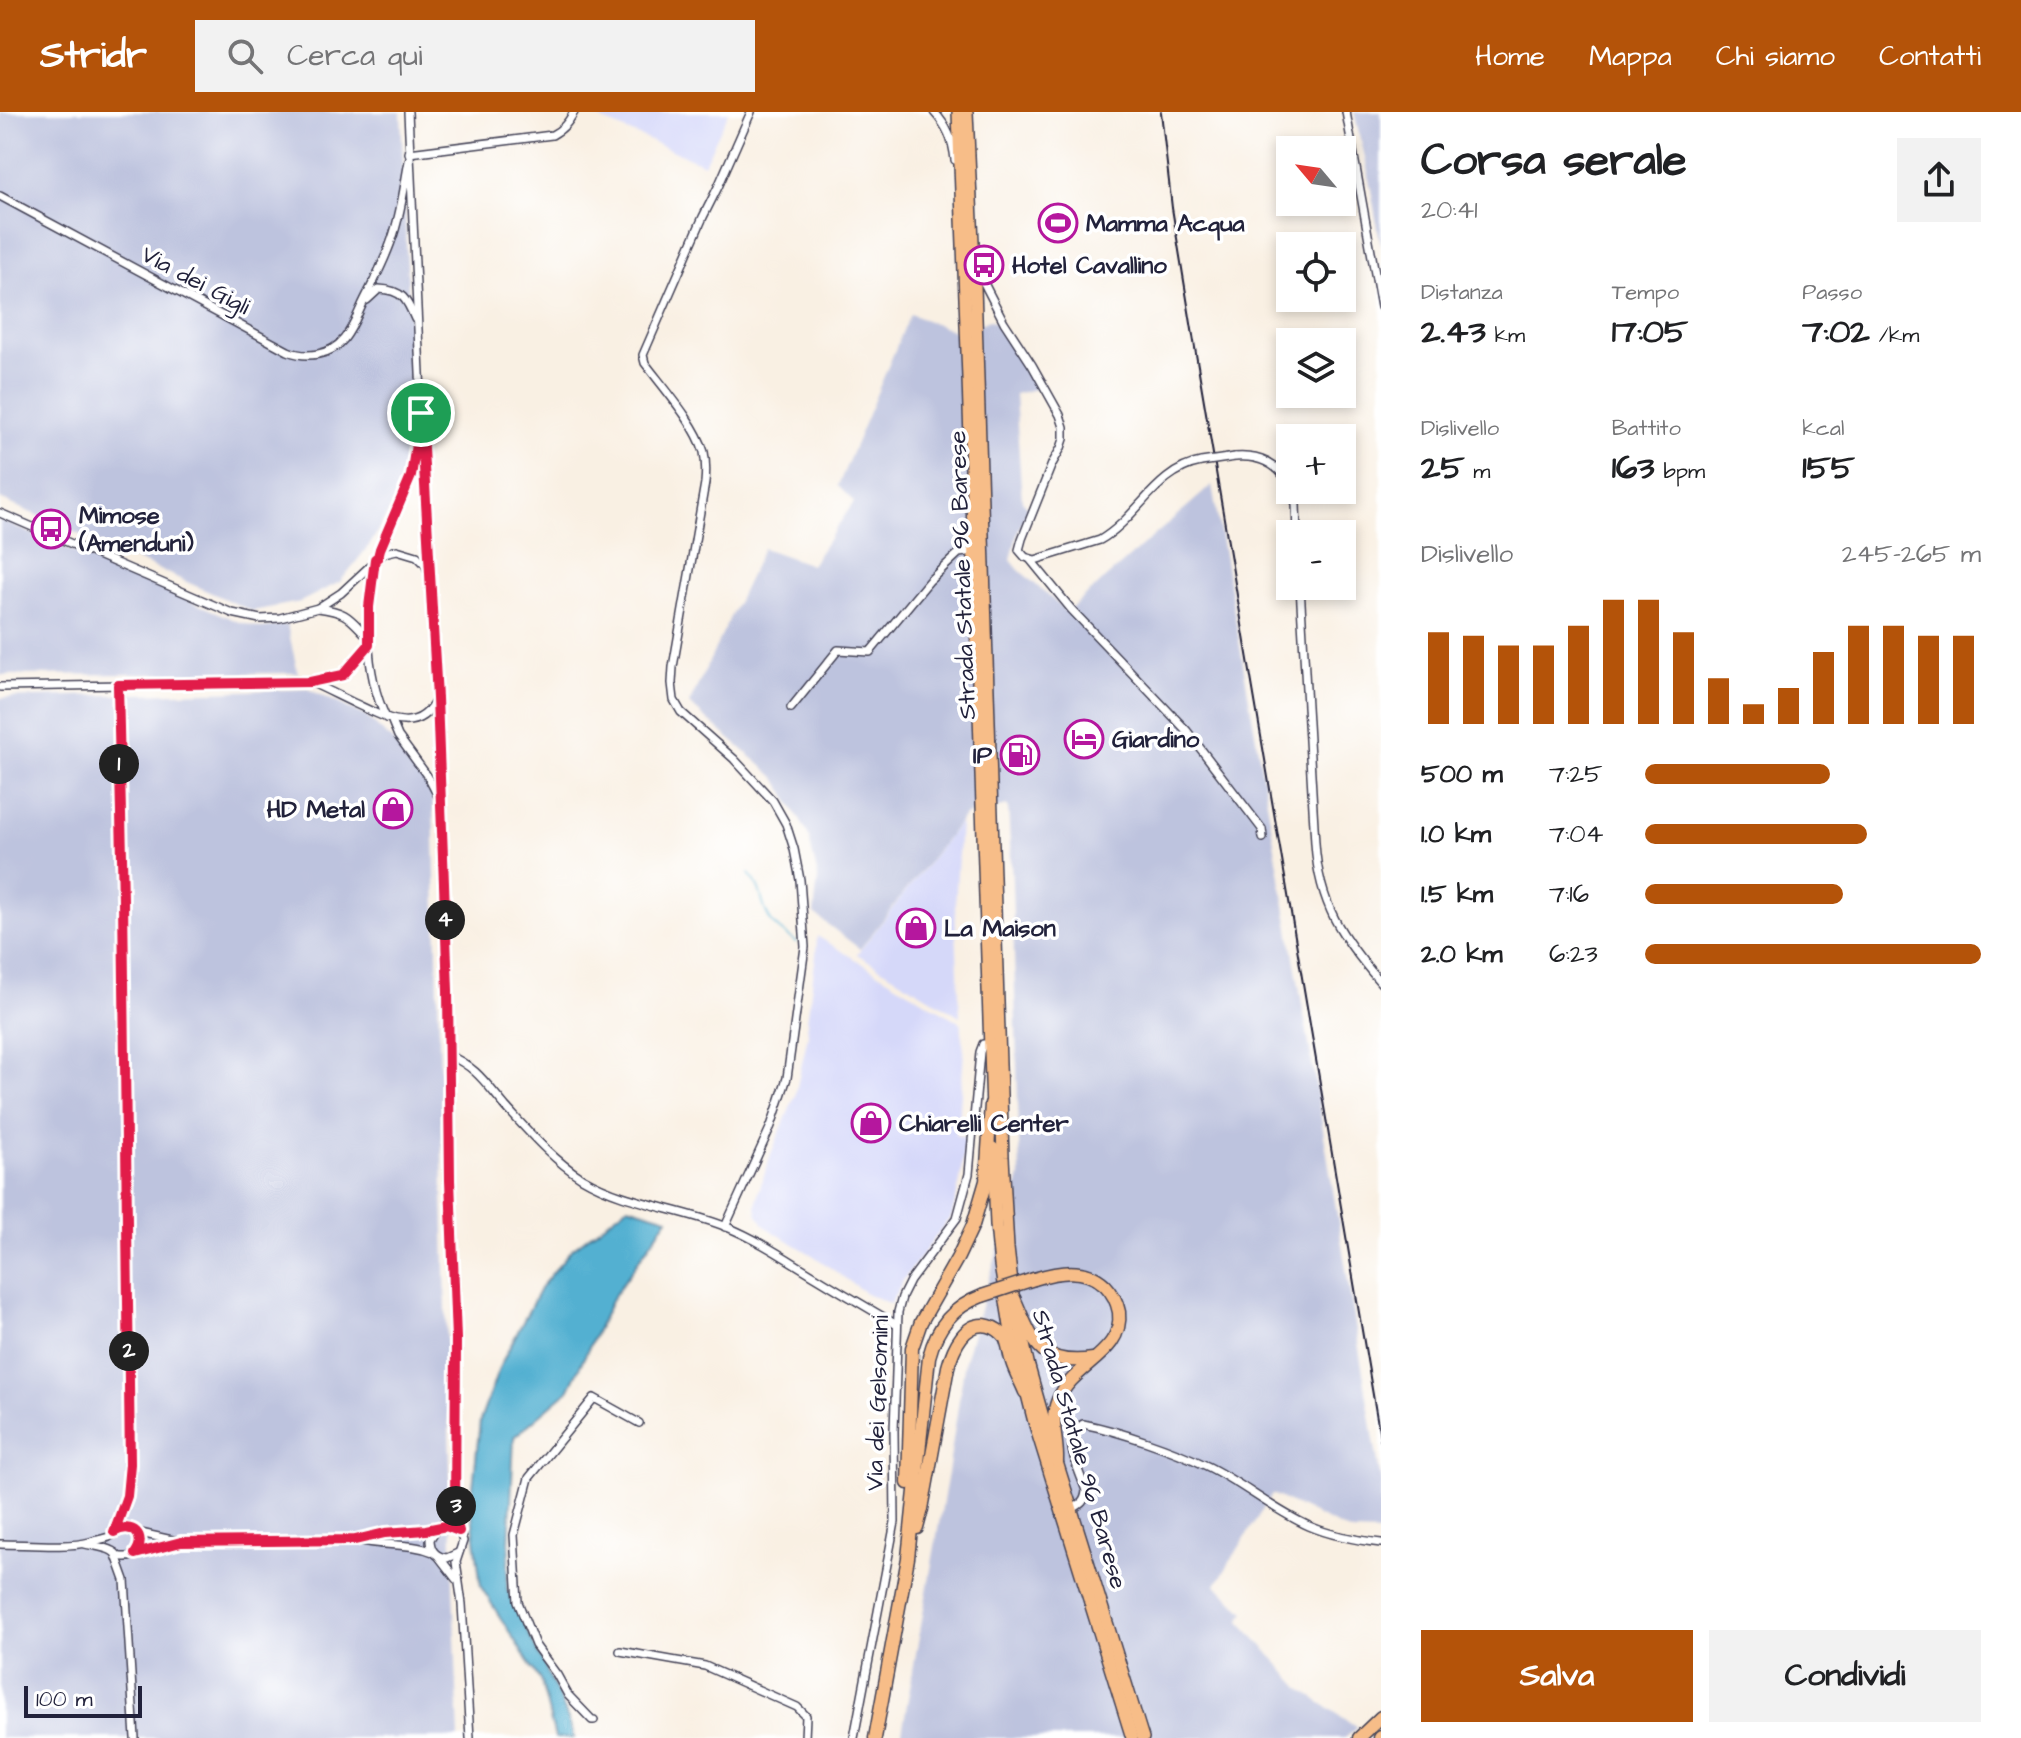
<!DOCTYPE html>
<html lang="it">
<head>
<meta charset="utf-8">
<style>
  body { margin:0; font-family:"Architects Daughter",sans-serif; background:#f2f2f2; color:#202124; height:100vh; display:flex; flex-direction:column; font-size:30px; white-space:nowrap }
  * { box-sizing:border-box; margin:0 }
  p { font-size:26px; color:#757577 }
  .icon { flex:none; width:44px; height:44px; fill:none; stroke:currentColor; stroke-width:2; stroke-linecap:round; stroke-linejoin:round }
  .map { position:relative; flex:1; overflow:hidden }
  .side { display:flex; flex-direction:column; background:#fff; width:640px }
  .side>* { flex:none }
  .needle { width:52px; rotate:299deg }
  .buttons { position:absolute; left:1276px; top:24px; display:grid; gap:16px }
  .buttons a { display:grid; place-items:center; width:80px; height:80px; border-radius:0px; background:#fff; box-shadow:0 4px 12px #0003; font-size:40px }
  .scale { position:absolute; left:24px; bottom:20px; width:118px; box-sizing:border-box; padding-left:8px; border:4px solid #22223b; border-top:0; font-size:22px; line-height:28px; white-space:nowrap; color:#22223b; -webkit-text-stroke:6px #fff; paint-order:stroke }
  .pin { position:absolute; display:grid; place-items:center; width:68px; height:68px; color:#fff; margin:-34px; border:4px solid #fff; border-radius:50%; box-shadow:0 2px 8px #0007 }
  .km { position:absolute; width:40px; height:40px; margin:-20px; border-radius:50%; background:#222; color:#fff; font-size:22px; line-height:40px; text-align:center }
  .round { display:grid; place-items:center; flex:none; width:84px; height:84px; border-radius:0px; background:#f2f2f2 }
  .headline { display:flex; align-items:center; justify-content:space-between; height:136px; padding:0 40px }
  h1 { font-size:44px; font-weight:800; line-height:60px }
  .metrics { display:grid; grid-template-columns:repeat(3,1fr); gap:12px; height:136px; padding:8px 40px }
  .metrics div { display:grid; align-content:center }
  .metrics b { font-size:34px; font-weight:800 }
  .metrics small { font-size:22px; font-weight:400 }
  .metrics p { font-size:22px }
  .chart { height:224px; padding:16px 40px }
  .chart p { display:flex; justify-content:space-between }
  .chart svg { width:100%; height:144px; margin-top:8px; stroke:#b45309; stroke-width:6 }
  .primary-button { display:flex; gap:16px; margin-top:auto; padding:16px 40px }
  .primary-button a { flex:1; height:92px; border-radius:0px; background:#b45309; color:#fff; font-size:32px; font-weight:800; line-height:92px; text-align:center }
  .primary-button a+a { background:#f2f2f2; color:#202124 }
  ul { padding:0 40px; list-style:none; font-size:26px }
  li { display:grid; grid-template-columns:128px 96px 1fr; align-items:center; height:60px }
  li i { height:20px; border-radius:10px; background:#b45309 }
  header { display:flex; align-items:center; gap:48px; box-sizing:border-box; height:112px; padding:0 40px; background:#b45309; color:#fff }
  header strong { font-size:38px }
  nav { display:flex; gap:44px; margin-inline-start:auto; font-size:28px }
  .search { width:560px; height:72px; background:#f2f2f2; display:flex; align-items:center; gap:20px; box-sizing:border-box; padding:0 28px; border-radius:0px; color:#757577; font-size:30px }
  main { display:flex; flex:1; min-height:0 }
  .map>svg:first-child { display:block }
</style>
</head>
<body>
<header>
<strong>Stridr</strong>
<div class="search"><svg class="icon" aria-label="search" viewBox="0 0 24 24"><circle cx="10" cy="10" r="6"/><path d="M15 15l6 6"/></svg>Cerca qui</div>
<nav><a>Home</a><a>Mappa</a><a>Chi siamo</a><a>Contatti</a></nav>
</header>
<main>
<div class="map">
<svg width="1381" height="1626" viewBox="0 0 1381 1626">
  <rect width="100%" height="100%" fill="#fff"/>
  <filter id="ink" filterUnits="userSpaceOnUse"><feTurbulence type="fractalNoise" baseFrequency=".0125" numOctaves="2"/><feDisplacementMap in="SourceGraphic" scale="16" xChannelSelector="R" yChannelSelector="G"/><feConvolveMatrix kernelMatrix="1 2 1 2 8 2 1 2 1" color-interpolation-filters="sRGB"/></filter>
  <filter id="wash" filterUnits="userSpaceOnUse"><feTurbulence type="fractalNoise" baseFrequency=".006" numOctaves="4" result="noise"/><feDisplacementMap in="SourceGraphic" scale="32" xChannelSelector="R" yChannelSelector="G"/><feGaussianBlur stdDeviation="1.8" result="paint"/><feColorMatrix in="noise" values="0 0 0 0 0 0 0 0 0 0 0 0 0 0 0 0 0 1.4 0 .05"/><feComposite in="paint" operator="in"/></filter>
  <g filter="url(#wash)">
    <rect width="100%" height="100%" fill="#f9f0e3"/>
    <g fill="#d5d8f9">
      <path d="M583 0H729L704 52Z"/>
      <path d="M960 710 955 795 960 904 857 842Z"/>
      <path d="M817 824 961 911 964 939 960 996 955 1023 965 1026 960 1069 952 1103 904 1167 890 1192 864 1180 814 1144 772 1119 765 1114 757 1101 756 1094 758 1082 771 1042 795 984 808 923 807 909 816 843Z"/>
    </g>
    <g fill="#bdc3de">
      <path d="M0 0H401L413 304 400 380 371 431 340 470 300 490 252 499 0 387Z"/>
      <path d="M1354 0H1381V135L1366 50Z"/>
      <path d="M910 202 960 221 989 208 998 212 1030 258 1039 276 1015 282 1022 389 1029 396 1018 419 1011 448 1019 458 1067 500 1212 373 1307 920 1381 1370V1421L1351 1420 1272 1382 1216 1473 1245 1500 1240 1509 1302 1578 1357 1615 1345 1626H901L948 1361 965 1248 1020 1065 1012 769 1008 694 965 703 860 837 814 802 818 766 808 722 776 666 689 592 763 436 811 453 854 390 838 374Z"/>
      <path d="M0 408 239 510 261 516 287 513 298 561 0 563Z"/>
      <path d="M308 577 367 605 406 642 433 682 453 1473 459 1626H0V586Z"/>
    </g>
    <path fill="#53b0d1" stroke="#3a6986" stroke-width="2" d="M628 1094 668 1106 612 1187 568 1279 514 1325 507 1477 560 1587 575 1626H555L541 1570 481 1475 471 1394 480 1309 500 1254 541 1175 571 1138Z"/>
    <g fill="none" stroke-linecap="round" stroke-linejoin="round">
      <path stroke="#53b0d1" stroke-width="2" d="M749 762C765 778 759 793 771 809 777 817 788 824 796 830"/>
    </g>
  </g>
  <g filter="url(#ink)">
    <g fill="none" stroke-linecap="round" stroke-linejoin="round">
      <g stroke="#424154" stroke-width="10">
        <g id="street">
          <path d="M408 0 429 456"/>
          <path d="M934 0C947 14 953 28 955 48"/>
          <path d="M1346 0 1381 195"/>
          <path d="M409 41 552 23C563 17 568 11 574 0"/>
          <path d="M0 84 288 239C307 247 331 243 344 227 353 216 358 201 364 189 374 169 385 148 392 127 401 102 404 75 409 49"/>
          <path d="M983 143V169L987 177 1004 210 1032 253 1060 303 1064 315V327L1061 336 1052 352 1022 427 1019 438 1025 445 1035 448 1100 428C1138 406 1156 358 1201 350"/>
          <path d="M367 188 379 177C403 178 407 188 415 207"/>
          <path d="M1235 345C1259 343 1279 352 1290 374"/>
          <path d="M1291 378 1296 392 1297 422"/>
          <path d="M0 401 232 501 260 507 280 506 318 496 341 481 384 441 397 438 417 444 425 452 430 463 437 586C418 625 386 606 356 592 341 585 326 577 310 570"/>
          <path d="M378 445 411 364 419 323"/>
          <path d="M375 447C366 500 363 557 386 606"/>
          <path d="M1030 447 1071 497 1187 619 1262 717 1263 726"/>
          <path d="M1300 474 1315 731C1319 793 1342 826 1381 871"/>
          <path d="M318 496C349 500 349 506 369 526"/>
          <path d="M0 575 310 570 343 563 369 533"/>
          <path d="M437 586 448 878 450 1068 456 1227 455 1405 459 1419"/>
          <path d="M791 596 838 538 870 540 929 469 959 441 974 439"/>
          <path d="M391 607 398 624 428 665 440 688"/>
          <path d="M448 943C477 955 486 972 506 995 529 1020 553 1048 582 1066 626 1092 680 1096 727 1115 759 1128 788 1148 818 1166 844 1182 870 1197 897 1213"/>
          <path d="M725 1115 771 1014 787 966 805 835 800 768 794 737 786 712 773 689 734 647 681 600 674 588 672 571 673 555 705 371C706 361 706 350 704 340 696 312 663 275 645 251L643 243 703 105 718 75 751 0"/>
          <path d="M1072 1397C1081 1392 1085 1390 1086 1379 1080 1359 1059 1325 1083 1312 1119 1319 1174 1338 1207 1354 1242 1371 1273 1398 1309 1414 1332 1424 1356 1428 1381 1431"/>
          <path d="M442 1414 454 1389"/>
          <path d="M437 1416 430 1427C430 1439 436 1445 447 1446L458 1441"/>
          <path d="M114 1420 127 1384 130 1352 123 788 118 573"/>
          <path d="M357 1428C382 1435 409 1430 433 1440"/>
          <path d="M0 1432C25 1432 68 1436 90 1430 96 1428 104 1427 109 1425 121 1418 121 1410 136 1420L181 1430 355 1428 385 1421 426 1418 451 1414 459 1419 463 1429 456 1450 462 1492 470 1626"/>
          <path d="M85 1432C93 1434 105 1435 112 1439 120 1443 115 1445 124 1445 140 1446 142 1431 136 1420"/>
          <path d="M137 1441 179 1431"/>
          <path d="M116 1443 125 1468 135 1626"/>
          <path d="M439 1445 456 1467"/>
          <path d="M620 1539 705 1554 797 1595 806 1604 805 1626"/>
          <path d="M594 1608H592L568 1583 557 1563 535 1533 518 1490 514 1423 529 1366 594 1286 639 1311"/>
          <path d="M854 1626 895 1410 894 1319 898 1200 902 1185 910 1169 957 1106 969 1062 980 940 983 932H990"/>
        </g>
      </g>
      <g stroke="#424154" stroke-width="14">
        <g id="primary">
          <path d="M958 0 968 266 992 999"/>
          <path d="M967 0 975 174 1003 1045 1008 1136 1013 1180"/>
          <path d="M993 1036 996 1113 1000 1153 1011 1220 1034 1310 1132 1626"/>
          <path d="M1017 1201 1029 1255 1043 1305 1143 1626"/>
        </g>
      </g>
      <g stroke="#424154" stroke-width="15">
        <g id="highway">
          <path d="M1034 1167C1057 1160 1085 1154 1105 1173 1112 1180 1117 1190 1119 1200 1124 1242 1073 1252 1058 1288 1049 1309 1058 1328 1057 1349"/>
          <path d="M1014 1186C1033 1229 1039 1255 1093 1247"/>
          <path d="M908 1371 912 1236 921 1210 958 1145 973 1113 986 1069 991 992"/>
          <path d="M917 1416 922 1397 948 1255C953 1236 965 1208 989 1214 996 1216 1001 1220 1005 1225 1009 1233 1009 1242 1012 1250 1015 1260 1021 1270 1025 1280"/>
          <path d="M875 1626 908 1446 929 1245C937 1214 953 1195 982 1184"/>
          <path d="M1359 1626 1381 1605"/>
          <path d="M1380 1626 1381 1625"/>
        </g>
      </g>
      <use href="#street" stroke="#fff" stroke-width="7"/>
      <use href="#primary" stroke="#f7bd88" stroke-width="11"/>
      <use href="#highway" stroke="#f7bd88" stroke-width="12"/>
      <path stroke="#22223b" stroke-width="2" d="M1161 0 1172 96 1197 248 1381 1330"/>
      <g stroke="#424154" stroke-width="10" stroke-linecap="butt">
        <path id="street-bridge" d="M1201 350 1235 345"/>
      </g>
      <g stroke="#424154" stroke-width="15" stroke-linecap="butt">
        <path id="highway-bridge" d="M982 1184 1034 1167"/>
      </g>
      <use href="#street-bridge" stroke="#fff" stroke-width="7"/>
      <use href="#highway-bridge" stroke="#f7bd88" stroke-width="12"/>
    </g>
  </g>
  <g fill="none" stroke-linecap="round" stroke-linejoin="round" filter="url(#ink)">
    <g stroke="#fff" stroke-width="16">
      <path id="route" d="M421 301 437 586 448 878 450 1068 456 1227 455 1405 459 1419 446 1414 426 1418 385 1421 355 1428 181 1430 135 1442C148 1424 132 1409 114 1420L127 1384 130 1352 123 788 118 573 310 570 343 563 369 533V495L375 447 378 445 380 437 411 364Z"/>
    </g>
    <use href="#route" stroke="#e11d48" stroke-width="10"/>
  </g>
  <defs>
    <g id="stadium-ring" transform="scale(2)"><circle r="9.5" fill="#fff" stroke="#b5179e" stroke-width="1.5"/><path d="M0-5a6.5 5 0 1 0 0 10a6.5 5 0 1 0 0-10ZM-3.5-1.8h7v3.6h-7Z" fill="#b5179e"/></g>
    <g id="bus-ring" transform="scale(2)"><circle r="9.5" fill="#fff" stroke="#b5179e" stroke-width="1.5"/><path d="M-5-6H5V4H4V6H2V4H-2V6H-4V4H-5ZM-3.5-4V0h7V-4ZM-3.5 1.2v1.5H-2V1.2ZM2 1.2v1.5H3.5V1.2Z" fill="#b5179e"/></g>
    <g id="hotel-ring" transform="scale(2)"><circle r="9.5" fill="#fff" stroke="#b5179e" stroke-width="1.5"/><path d="M-6-4.5h1.5V1H6V5H4.5V3h-9V5H-6ZM-4 0a1.8 1.8 0 1 1 3.6 0ZM.5 0V-2.5h3Q6-2.5 6 0Z" fill="#b5179e"/></g>
    <g id="fuel-ring" transform="scale(2)"><circle r="9.5" fill="#fff" stroke="#b5179e" stroke-width="1.5"/><path d="M-5.5-6h7V0h2V4h1.3V-2.5L3-4.5l.8-.8L6-3V5H2.5V1h-1V6h-7ZM-4.2-4.7v3.2H.2V-4.7Z" fill="#b5179e"/></g>
    <g id="shop-ring" transform="scale(2)"><circle r="9.5" fill="#fff" stroke="#b5179e" stroke-width="1.5"/><path d="M-5-2.5h2.3a2.7 3.5 0 0 1 5.4 0H5L5.5 6h-11ZM-1.5-2.5h3a1.5 2.3 0 0 0-3 0Z" fill="#b5179e"/></g>
  </defs>
  <g fill-rule="evenodd">
    <use href="#stadium-ring" x="1058" y="111"/>
    <use href="#bus-ring" x="984" y="153"/>
    <use href="#bus-ring" x="51" y="417"/>
    <use href="#hotel-ring" x="1084" y="627"/>
    <use href="#fuel-ring" x="1020" y="643"/>
    <use href="#shop-ring" x="393" y="697"/>
    <use href="#shop-ring" x="916" y="816"/>
    <use href="#shop-ring" x="871" y="1011"/>
  </g>
  <g text-anchor="middle" stroke-width="7" stroke-linejoin="round" paint-order="stroke">
    <g font-size="24" font-weight="bold" fill="#22223b" stroke="#fff" text-anchor="start">
      <text x="1086" y="119">Mamma Acqua</text>
      <text x="1012" y="161">Hotel Cavallino</text>
      <text x="79" y="411">Mimose<tspan x="79" dy="28">(Amenduni)</tspan></text>
      <text x="1112" y="635">Giardino</text>
      <text x="992" y="651" text-anchor="end">IP</text>
      <text x="365" y="705" text-anchor="end">HD Metal</text>
      <text x="944" y="824">La Maison</text>
      <text x="899" y="1019">Chiarelli Center</text>
    </g>
    <g font-size="24" fill="#22223b" stroke="#fff">
      <text transform="translate(196 168) rotate(28)" y="8">Via dei Gigli</text>
      <text transform="translate(962 463) rotate(-92)" y="8">Strada Statale 96 Barese</text>
      <text transform="translate(877 1291) rotate(-88)" y="8">Via dei Gelsomini</text>
      <text transform="translate(1080 1337) rotate(74)" y="8">Strada Statale 96 Barese</text>
    </g>
  </g>
</svg>
<div class="buttons">
<a><svg class="needle" viewBox="-14 -14 28 28"><path d="M0-13l5 13h-10z" fill="#e53935"/><path d="M0 13l5-13h-10z" fill="#757577"/></svg></a>
<a><svg class="icon" aria-label="locate" viewBox="0 0 24 24"><circle cx="12" cy="12" r="6"/><path d="M12 2v4M12 18v4M2 12h4M18 12h4"/></svg></a>
<a><svg class="icon" aria-label="layers" viewBox="0 0 24 24"><path d="M12 4l9 5-9 5-9-5zM3 14l9 5 9-5"/></svg></a>
<a>+</a>
<a>−</a>
</div>
<div class="scale">100 m</div>
<div class="pin" style="left:421px;top:301px;background:#1e9e55"><svg class="icon" aria-label="arrive" viewBox="0 0 24 24"><path d="M6 21V4h12l-3 4 3 4H6"/></svg></div>
<b class="km" style="left:119px;top:652px">1</b>
<b class="km" style="left:129px;top:1239px">2</b>
<b class="km" style="left:456px;top:1394px">3</b>
<b class="km" style="left:445px;top:808px">4</b>
</div>
<section class="side">
<div class="headline"><div><h1>Corsa serale</h1><p>20:41</p></div><a class="round"><svg class="icon" aria-label="share" viewBox="0 0 24 24"><path d="M12 15V3M7 8l5-5 5 5M5 13v7h14v-7"/></svg></a></div>
<div class="metrics">
<div><p>Distanza</p><b>2.43<small> km</small></b></div>
<div><p>Tempo</p><b>17:05</b></div>
<div><p>Passo</p><b>7:02<small> /km</small></b></div>
</div>
<div class="metrics">
<div><p>Dislivello</p><b>25<small> m</small></b></div>
<div><p>Battito</p><b>163<small> bpm</small></b></div>
<div><p>kcal</p><b>155</b></div>
</div>
<div class="chart"><p><span>Dislivello</span>245–265 m</p>
<svg viewBox="0 0 160 44" preserveAspectRatio="none"><path d="M5 44V16M15 44V17M25 44V20M35 44V20M45 44V14M55 44V6M65 44V6M75 44V16M85 44V30M95 44V38M105 44V33M115 44V22M125 44V14M135 44V14M145 44V17M155 44V17"/></svg>
</div>
<ul>
<li><b>500 m</b>7:25<i style="width:55%"></i></li>
<li><b>1.0 km</b>7:04<i style="width:66%"></i></li>
<li><b>1.5 km</b>7:16<i style="width:59%"></i></li>
<li><b>2.0 km</b>6:23<i style="width:100%"></i></li>
</ul>
<div class="primary-button"><a>Salva</a><a>Condividi</a></div>
</section>
</main>
</body>
</html>
